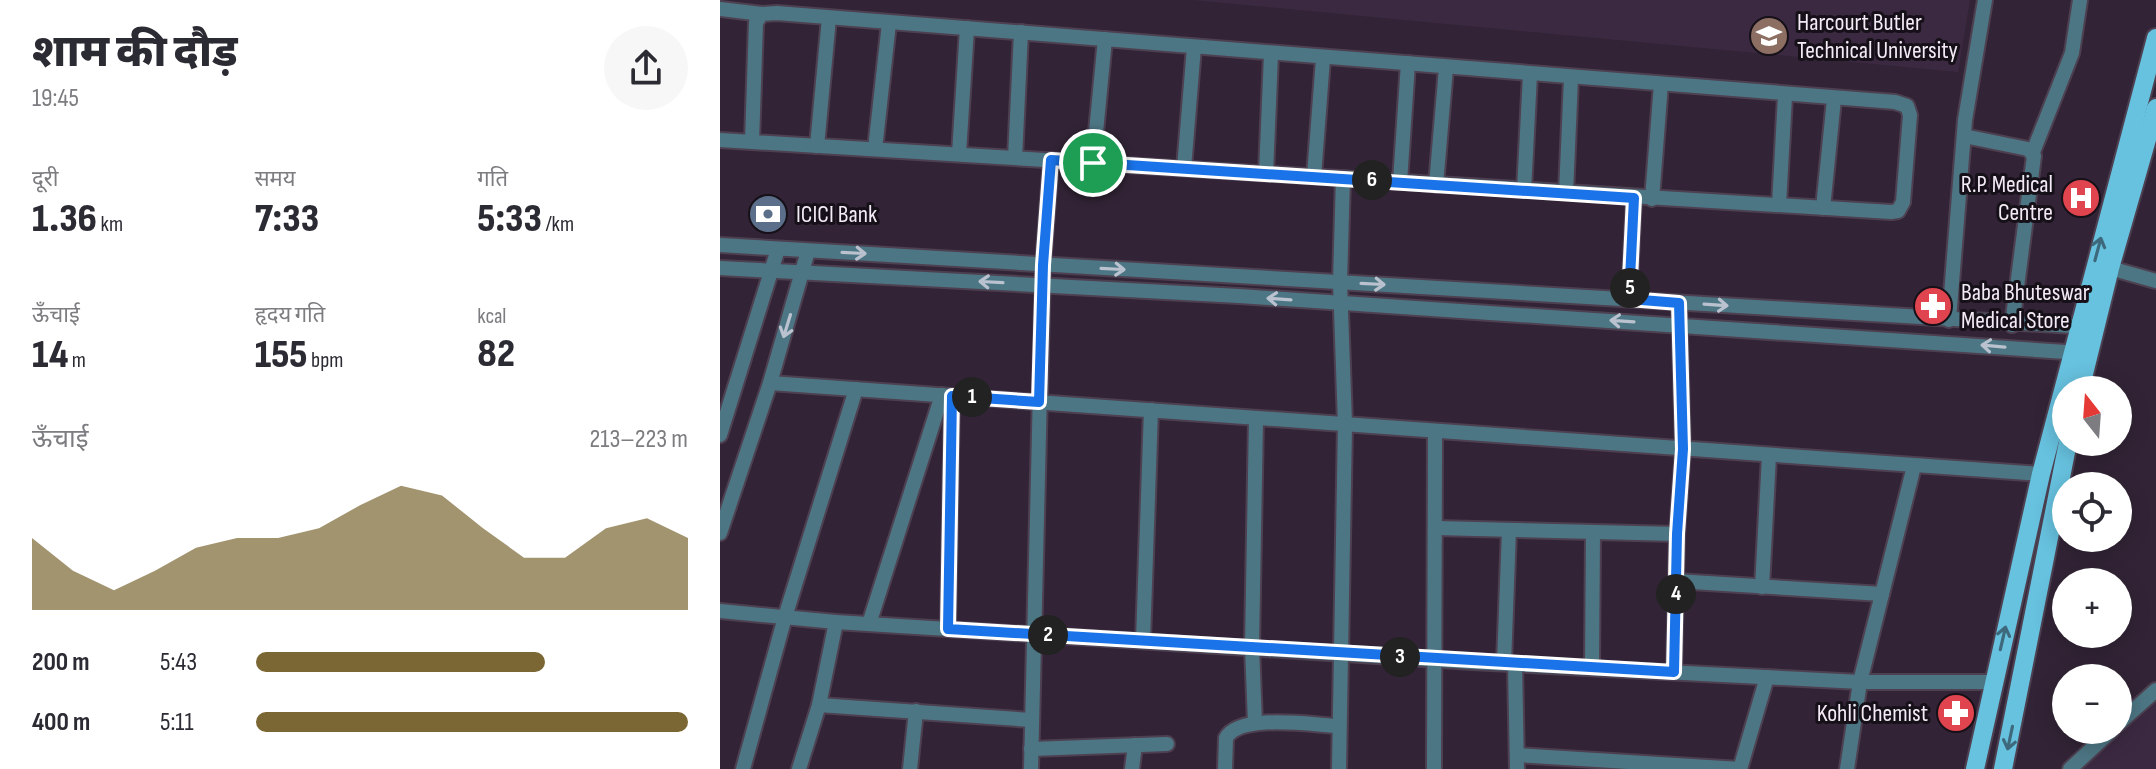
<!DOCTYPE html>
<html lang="hi">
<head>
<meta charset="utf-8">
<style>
  body { margin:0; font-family:"Sofia Sans Condensed","Noto Sans Devanagari",sans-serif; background:#f7f7f7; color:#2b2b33; height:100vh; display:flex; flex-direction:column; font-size:30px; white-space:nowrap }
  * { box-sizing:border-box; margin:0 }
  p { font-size:26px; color:#7c7c81 }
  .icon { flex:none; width:44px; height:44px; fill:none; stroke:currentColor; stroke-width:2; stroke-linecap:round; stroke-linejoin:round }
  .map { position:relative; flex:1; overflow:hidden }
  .details { display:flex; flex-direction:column; background:#fff; width:720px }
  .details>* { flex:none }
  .needle { width:52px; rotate:343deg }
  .tools { position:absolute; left:1332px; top:376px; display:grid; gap:16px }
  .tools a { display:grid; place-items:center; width:80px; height:80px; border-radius:50%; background:#fff; box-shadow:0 4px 20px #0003; font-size:40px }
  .pin { position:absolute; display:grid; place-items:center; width:68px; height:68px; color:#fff; margin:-34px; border:4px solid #fff; border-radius:50%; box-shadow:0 2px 8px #0007 }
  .km { position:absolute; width:40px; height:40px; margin:-20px; border-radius:50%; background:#222; color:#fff; font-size:22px; line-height:40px; text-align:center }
  .round { display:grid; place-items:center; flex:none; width:84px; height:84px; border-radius:42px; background:#f7f7f7 }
  .headline { display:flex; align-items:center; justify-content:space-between; height:136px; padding:0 32px }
  h1 { font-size:44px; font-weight:800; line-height:60px }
  .figures { display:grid; grid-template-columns:repeat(3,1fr); gap:12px; height:136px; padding:8px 32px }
  .figures div { display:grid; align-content:center }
  .figures b { font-size:40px; font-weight:800 }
  .figures small { font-size:22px; font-weight:400 }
  .figures p { font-size:22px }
  .chart { height:224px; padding:16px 32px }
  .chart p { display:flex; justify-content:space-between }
  .chart svg { width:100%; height:144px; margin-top:8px; fill:#7b6733; opacity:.7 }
  ul { padding:0 32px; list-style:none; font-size:26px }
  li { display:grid; grid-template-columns:128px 96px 1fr; align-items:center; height:60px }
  li i { height:20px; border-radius:10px; background:#7b6733 }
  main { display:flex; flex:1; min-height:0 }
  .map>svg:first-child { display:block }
</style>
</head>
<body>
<main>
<section class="details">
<div class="headline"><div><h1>शाम की दौड़</h1><p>19:45</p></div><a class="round"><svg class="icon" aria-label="share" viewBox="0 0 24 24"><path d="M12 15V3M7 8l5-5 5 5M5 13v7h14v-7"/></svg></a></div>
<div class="figures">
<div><p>दूरी</p><b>1.36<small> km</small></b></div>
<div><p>समय</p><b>7:33</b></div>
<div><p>गति</p><b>5:33<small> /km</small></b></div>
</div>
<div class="figures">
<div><p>ऊँचाई</p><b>14<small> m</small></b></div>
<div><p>हृदय गति</p><b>155<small> bpm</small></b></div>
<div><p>kcal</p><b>82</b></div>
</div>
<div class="chart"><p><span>ऊँचाई</span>213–223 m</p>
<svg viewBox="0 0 160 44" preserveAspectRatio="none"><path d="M0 44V22L10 32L20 38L30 32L40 25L50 22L60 22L70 19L80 12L90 6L100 9L110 19L120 28L130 28L140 19L150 16L160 22V44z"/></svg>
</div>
<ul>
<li><b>200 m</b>5:43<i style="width:67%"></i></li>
<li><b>400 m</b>5:11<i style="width:100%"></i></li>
</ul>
</section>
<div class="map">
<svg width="1436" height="769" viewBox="0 0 1436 769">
  <rect width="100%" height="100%" fill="#322436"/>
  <g fill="#3b2941">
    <path d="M472 0H1250L1238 72Z"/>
    <path d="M1436 694V769H1352Z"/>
  </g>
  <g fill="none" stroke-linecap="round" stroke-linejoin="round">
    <g stroke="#4d4051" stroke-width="18">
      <g id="minor">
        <path d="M0 9 42 14"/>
        <path d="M1244 136 1308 149 1314 156 1292 325"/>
        <path d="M0 140 1171 212 1178 211 1183 202 1190 115 1187 106 1175 102 57 13 42 14 36 22 32 142"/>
        <path d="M97 146 109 18"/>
        <path d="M155 149 169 23"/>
        <path d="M1313 152 1352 53 1360 0"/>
        <path d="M239 154 247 28"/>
        <path d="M295 158 301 32"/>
        <path d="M373 163 385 39"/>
        <path d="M464 168 474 47"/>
        <path d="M546 173 551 55"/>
        <path d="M594 176 603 59"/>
        <path d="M680 182 688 63"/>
        <path d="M716 185 726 68"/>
        <path d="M804 190 810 75"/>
        <path d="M846 192 851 79"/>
        <path d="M932 199 941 84"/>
        <path d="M1059 205 1065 96"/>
        <path d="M1103 208 1114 99"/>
        <path d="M0 245 1369 327"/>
        <path d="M0 268 519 296 1361 353"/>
        <path d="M1390 268 1436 281"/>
        <path d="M909 299 914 198"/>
        <path d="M1229 320 1245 120 1265 0"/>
        <path d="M50 383 1321 474"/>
        <path d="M0 435 58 249"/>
        <path d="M716 528 957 534"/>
        <path d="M0 533 50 383 88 251"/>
        <path d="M956 581 1162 594"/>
        <path d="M1042 587 1049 456"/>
        <path d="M0 611 116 622 752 662 1140 682H1273"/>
        <path d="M149 624 222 395"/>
        <path d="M228 629 232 396"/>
        <path d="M423 641 431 410"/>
        <path d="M784 663 789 530"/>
        <path d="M795 664 797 769"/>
        <path d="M872 668 873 532"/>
        <path d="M954 672 957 534 963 449 959 303"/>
        <path d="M99 705 311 720"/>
        <path d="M535 723 532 647 536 418"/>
        <path d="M1398 724 1436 690"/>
        <path d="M311 749 447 744"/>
        <path d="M797 755 1020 769"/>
        <path d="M23 769 65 617 136 389"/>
        <path d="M79 769 99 705 116 622"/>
        <path d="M190 769 196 711"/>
        <path d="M311 769 323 265 331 160"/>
        <path d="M412 769 415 745"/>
        <path d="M505 769 506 738C520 713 593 725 619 726"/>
        <path d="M619 769 625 424 620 282 623 178"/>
        <path d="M714 769 715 431"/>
        <path d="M1020 769 1047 677"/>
        <path d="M1127 769 1140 682 1194 466"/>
        <path d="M1350 769 1392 730"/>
      </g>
    </g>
    <g stroke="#4d4051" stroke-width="22">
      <g id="major">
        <path d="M1360 390 1390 268 1436 108"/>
        <path d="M1255 769 1321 474 1436 38"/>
        <path d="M1283 769 1348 442"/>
      </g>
    </g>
    <use href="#minor" stroke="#4d7684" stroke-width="14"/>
    <use href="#major" stroke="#67c2df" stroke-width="18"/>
  </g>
  <defs><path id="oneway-shaft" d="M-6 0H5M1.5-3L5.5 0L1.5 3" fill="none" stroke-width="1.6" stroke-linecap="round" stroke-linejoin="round" transform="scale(2)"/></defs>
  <g stroke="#3e697c">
    <use href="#oneway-shaft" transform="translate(1378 249) rotate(-75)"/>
    <use href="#oneway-shaft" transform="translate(1283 638) rotate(-77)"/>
    <use href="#oneway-shaft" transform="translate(1290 738) rotate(102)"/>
  </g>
  <g stroke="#bac2cf">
    <use href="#oneway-shaft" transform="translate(134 253) rotate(3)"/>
    <use href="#oneway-shaft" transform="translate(393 269) rotate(3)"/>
    <use href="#oneway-shaft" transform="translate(271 282) rotate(-177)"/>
    <use href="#oneway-shaft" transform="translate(653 284) rotate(3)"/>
    <use href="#oneway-shaft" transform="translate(559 299) rotate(-176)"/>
    <use href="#oneway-shaft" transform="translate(996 305) rotate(4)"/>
    <use href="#oneway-shaft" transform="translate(902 321) rotate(-176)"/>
    <use href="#oneway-shaft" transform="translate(67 326) rotate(107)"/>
    <use href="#oneway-shaft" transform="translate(1273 346) rotate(-175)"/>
  </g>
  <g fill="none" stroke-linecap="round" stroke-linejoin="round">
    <g stroke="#fff" stroke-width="16">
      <path id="route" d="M331 160 914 198 909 299 959 303 963 449 957 534 954 672 228 629 232 396 319 402 323 265Z"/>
    </g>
    <use href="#route" stroke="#1a73e8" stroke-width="10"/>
  </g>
  <defs>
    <g id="university-disc" transform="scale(2)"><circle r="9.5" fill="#8d6e63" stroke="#161018"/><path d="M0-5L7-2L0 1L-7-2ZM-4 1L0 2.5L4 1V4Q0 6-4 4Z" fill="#fff"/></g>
    <g id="hospital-disc" transform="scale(2)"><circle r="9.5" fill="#e0444e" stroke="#161018"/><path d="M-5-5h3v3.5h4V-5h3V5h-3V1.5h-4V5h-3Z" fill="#fff"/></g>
    <g id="bank-disc" transform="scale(2)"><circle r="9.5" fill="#5c6f8a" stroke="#161018"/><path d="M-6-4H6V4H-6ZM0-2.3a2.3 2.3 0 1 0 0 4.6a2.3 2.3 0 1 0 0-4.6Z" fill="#fff"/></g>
    <g id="pharmacy-disc" transform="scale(2)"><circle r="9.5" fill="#e0444e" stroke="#161018"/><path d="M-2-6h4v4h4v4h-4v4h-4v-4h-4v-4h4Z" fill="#fff"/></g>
  </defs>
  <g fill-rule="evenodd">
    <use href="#university-disc" x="1049" y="36"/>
    <use href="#hospital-disc" x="1361" y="198"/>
    <use href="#bank-disc" x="48" y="214"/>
    <use href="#pharmacy-disc" x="1213" y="306"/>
    <use href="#pharmacy-disc" x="1236" y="713"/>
  </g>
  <g text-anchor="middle" stroke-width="6" stroke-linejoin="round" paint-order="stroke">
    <g font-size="24" fill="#f4ebf7" stroke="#161018" text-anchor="start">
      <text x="1077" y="30">Harcourt Butler<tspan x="1077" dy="28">Technical University</tspan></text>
      <text x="1333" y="192" text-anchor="end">R.P. Medical<tspan x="1333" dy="28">Centre</tspan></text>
      <text x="76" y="222">ICICI Bank</text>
      <text x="1241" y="300">Baba Bhuteswar<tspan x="1241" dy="28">Medical Store</tspan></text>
      <text x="1208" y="721" text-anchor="end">Kohli Chemist</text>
    </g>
  </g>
</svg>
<div class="tools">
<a><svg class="needle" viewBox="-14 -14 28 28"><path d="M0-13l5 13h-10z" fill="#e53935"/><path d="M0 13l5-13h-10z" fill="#7c7c81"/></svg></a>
<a><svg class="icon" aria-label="locate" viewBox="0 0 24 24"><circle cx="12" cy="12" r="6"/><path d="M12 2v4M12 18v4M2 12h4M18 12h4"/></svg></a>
<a>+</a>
<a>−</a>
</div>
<div class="pin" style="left:373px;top:163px;background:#1e9e55"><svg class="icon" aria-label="arrive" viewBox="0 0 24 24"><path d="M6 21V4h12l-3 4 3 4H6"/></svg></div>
<b class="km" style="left:252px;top:397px">1</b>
<b class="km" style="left:328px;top:635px">2</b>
<b class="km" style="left:680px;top:657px">3</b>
<b class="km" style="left:956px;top:594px">4</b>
<b class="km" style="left:910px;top:288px">5</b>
<b class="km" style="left:652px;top:180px">6</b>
</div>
</main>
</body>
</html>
